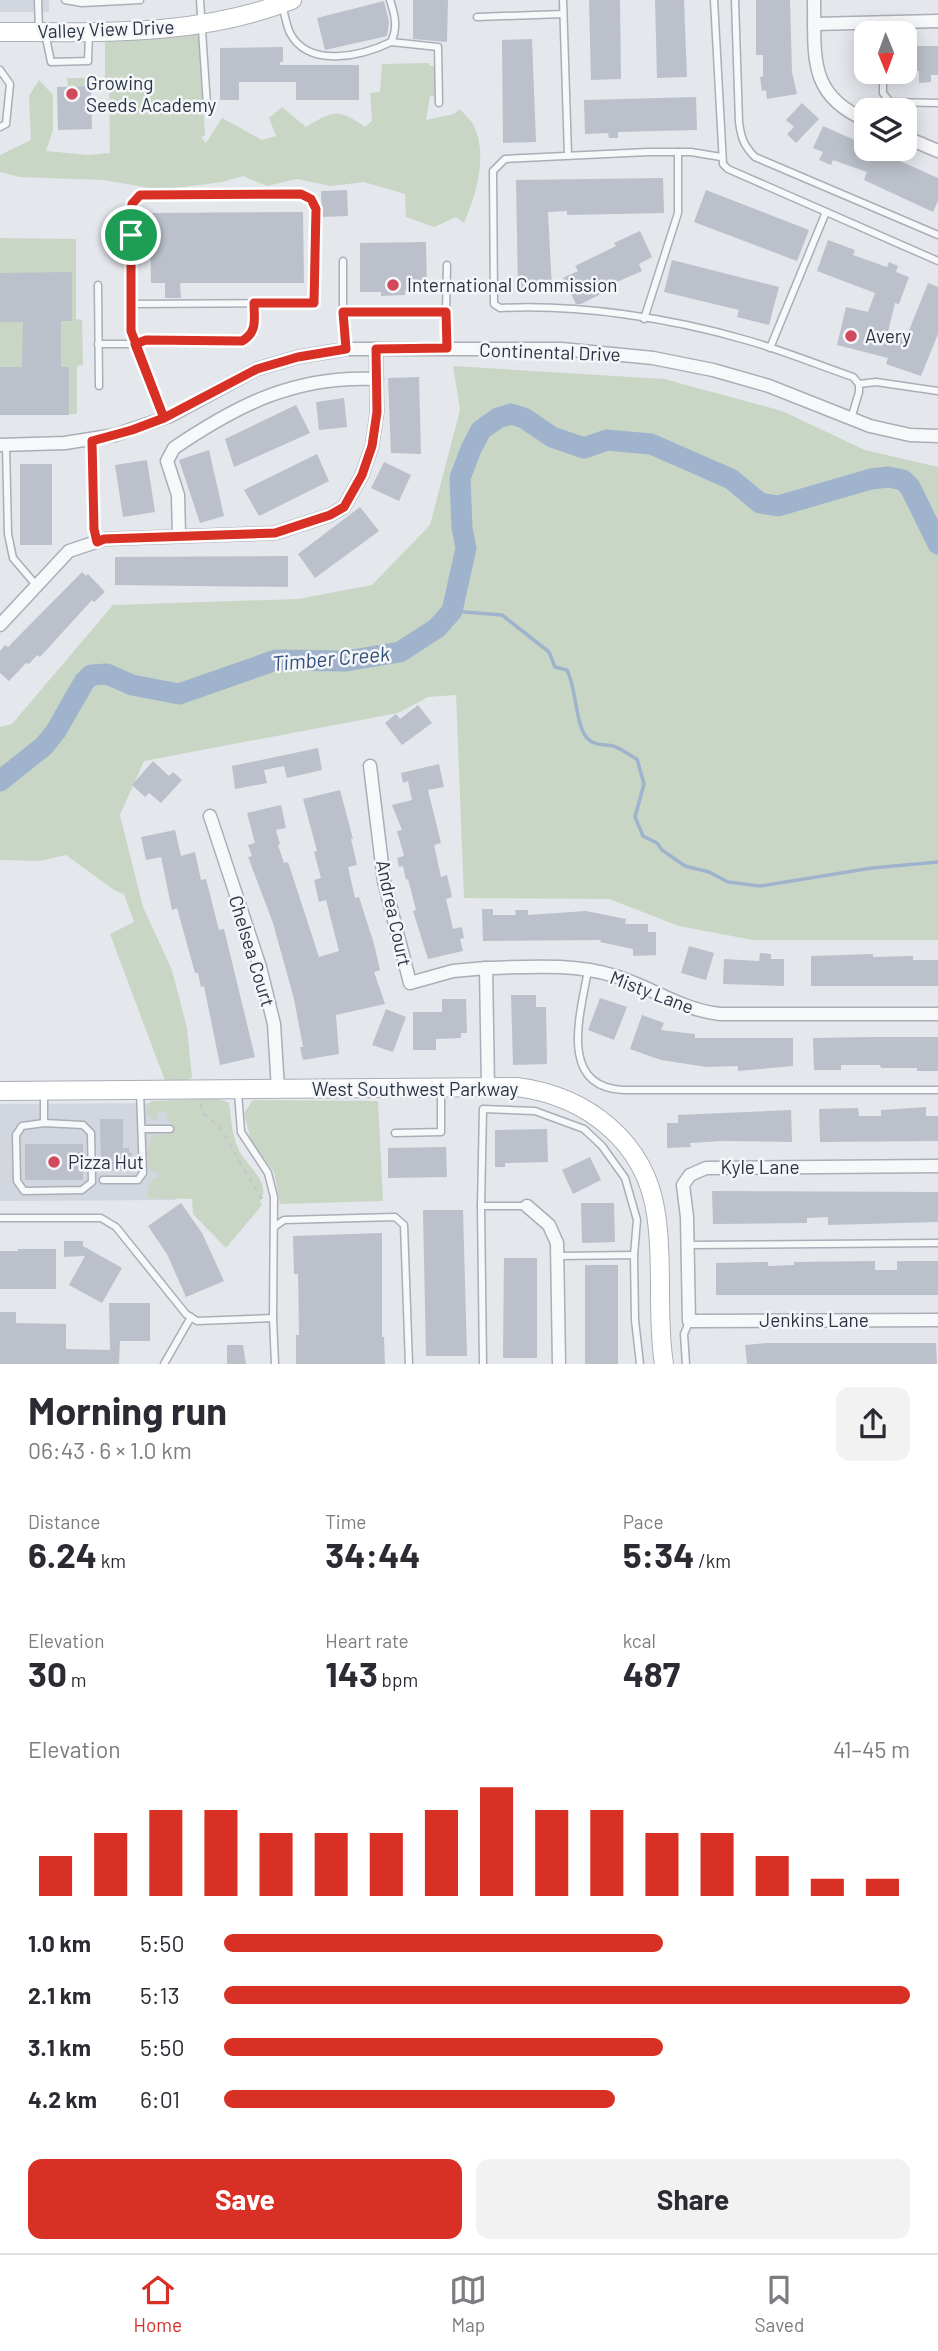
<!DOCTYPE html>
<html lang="en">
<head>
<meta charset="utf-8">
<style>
  body { margin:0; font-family:Barlow,sans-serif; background:#f2f2f3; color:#2b2b33; height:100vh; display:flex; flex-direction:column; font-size:26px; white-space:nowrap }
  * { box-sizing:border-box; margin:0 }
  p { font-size:23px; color:#7c7c81 }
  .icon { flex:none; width:38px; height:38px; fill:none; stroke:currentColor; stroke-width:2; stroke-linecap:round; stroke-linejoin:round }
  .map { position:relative; height:1364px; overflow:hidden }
  .drawer { display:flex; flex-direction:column; background:#fff; flex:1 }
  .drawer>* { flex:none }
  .needle { width:46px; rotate:179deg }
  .buttons { position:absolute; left:854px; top:21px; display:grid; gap:14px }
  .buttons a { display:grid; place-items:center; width:63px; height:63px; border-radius:14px; background:#fff; box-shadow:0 4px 18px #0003; font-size:35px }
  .pin { position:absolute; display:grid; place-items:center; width:60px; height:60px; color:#fff; margin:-30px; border:4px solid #fff; border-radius:50%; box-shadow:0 2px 7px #0007 }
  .round { display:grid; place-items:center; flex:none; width:74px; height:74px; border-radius:14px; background:#f2f2f3 }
  .headline { display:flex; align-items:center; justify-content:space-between; height:119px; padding:0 28px }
  h1 { font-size:38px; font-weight:700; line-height:52px }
  .figures { display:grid; grid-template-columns:repeat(3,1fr); gap:10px; height:119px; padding:7px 28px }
  .figures div { display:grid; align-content:center }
  .figures b { font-size:35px; font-weight:700 }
  .figures small { font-size:19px; font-weight:400 }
  .figures p { font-size:19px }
  .chart { height:196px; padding:14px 28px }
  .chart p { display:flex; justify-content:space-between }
  .chart svg { width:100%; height:126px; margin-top:7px; stroke:#d93025; stroke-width:6 }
  .button { display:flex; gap:14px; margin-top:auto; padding:14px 28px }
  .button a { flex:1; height:80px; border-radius:14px; background:#d93025; color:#fff; font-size:28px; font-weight:700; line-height:80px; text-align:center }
  .button a+a { background:#f2f2f3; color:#2b2b33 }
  ul { padding:0 28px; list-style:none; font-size:23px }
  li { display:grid; grid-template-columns:112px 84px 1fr; align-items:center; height:52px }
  li i { height:18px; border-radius:9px; background:#d93025 }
  .tabs { display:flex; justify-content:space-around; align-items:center; height:98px; border-top:2px solid #e1e1e2; background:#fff; font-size:19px; color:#7c7c81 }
  .tabs a { display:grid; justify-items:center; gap:4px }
  .tabs .on { color:#d93025 }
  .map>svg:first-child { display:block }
</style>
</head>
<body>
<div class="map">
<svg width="938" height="1364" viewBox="0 0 938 1364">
  <rect width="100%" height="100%" fill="#e4e7ec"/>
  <g fill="#d2d6de">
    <rect x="0" y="0" width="49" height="12"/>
    <path d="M175 1103 176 1200 0 1201V1104Z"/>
  </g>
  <g fill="#c9d6c5">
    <path d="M199 33 205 136 201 137 206 143 222 118 262 140 276 136 269 118 282 107 306 127C334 110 339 109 365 127L372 121 370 93 380 92 382 64 429 63 430 66H436L437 97 430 96 426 120 454 114 460 109C464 114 471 120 474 126 488 156 476 195 464 223L456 217 434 227 406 217 405 194 364 182 331 186 297 179 267 186 243 176 222 182 162 190 103 180 20 177 0 172V155L31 140 29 96 39 80 53 95V130L46 151 88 155 110 153 109 85 68 87 67 78H105V42L108 39Z"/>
    <path d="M0 238 76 239V319L82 320 83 365 77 366V414L0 415Z"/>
    <path d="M453 366 664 379 782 411 865 450 938 467V940H753L679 926 609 899 464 898 456 695 428 697 398 713 144 761 120 815 143 907 172 970 187 1028 192 1078 167 1086 110 934 134 922 124 894 114 890 66 855 40 861 0 860V727L12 724 113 605 298 599 372 585 430 525 460 410Z"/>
    <path d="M203 1096 204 1099H219L229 1103C231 1118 232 1134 238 1148 244 1164 273 1183 260 1201L262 1205 226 1248 193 1214 192 1199 148 1198V1186L151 1185 152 1179 158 1178 159 1173 152 1172C145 1162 146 1144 154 1135L172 1134V1122L167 1121 166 1111 157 1112V1121L149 1117 146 1112 151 1101 201 1099Z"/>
    <path d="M253 1100 378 1101 383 1201 280 1204 274 1172 251 1141 244 1113Z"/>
  </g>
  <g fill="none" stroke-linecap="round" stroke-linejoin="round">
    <path stroke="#9fb4cc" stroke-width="3.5" d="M452 611 502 615 549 652 555 667 567 670C577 690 575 724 587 738 594 746 605 744 613 746 621 748 629 755 637 759L644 784 635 817 643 836 657 843 662 850 685 866 709 872 728 882 760 886 872 868 938 862"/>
    <path stroke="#9fb4cc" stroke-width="21" d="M0 781 44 746 56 731 84 682 91 675 107 674 132 685 179 694 276 660 346 661 400 652 437 628 452 611 466 548 462 528 460 478 471 449 481 430 498 418 511 414 524 418 552 437 584 448 607 440 651 444 731 479 760 503 778 506 871 479 888 477 903 480 910 487 938 544"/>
  </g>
  <g fill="#bbc0ca">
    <path d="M413 0H448L447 42 413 39Z"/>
    <path d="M589 0H620L621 79 591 80Z"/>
    <path d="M655 0H684L687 77 657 78Z"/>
    <path d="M756 0H790L792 72 797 94 767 99 766 90 762 91 760 77 763 76V55H756Z"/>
    <path d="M384 1 389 22 387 36 325 50 317 18Z"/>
    <path d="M532 39 536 142 503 143 502 40Z"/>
    <path d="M905 46H938V75H931V82L919 83V71H905Z"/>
    <path d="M283 47V62H280V65H359V100H296V82H239V100H220V48Z"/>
    <path d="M91 86 92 129 58 130 57 87Z"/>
    <path d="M696 97 697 130 618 132V138H609L608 133 585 134 584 100Z"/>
    <path d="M802 103 819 119 796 143 787 134 794 127 786 120Z"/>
    <path d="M823 126 866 145V149H873L938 178V201L933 212 864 180 867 172 833 160 831 165 819 160 823 152 813 148Z"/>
    <path d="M663 178 664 213 567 215V211L548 212 552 289 518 290 516 180Z"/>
    <path d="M347 190 348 216 322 217 321 191Z"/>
    <path d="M706 190 809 230 797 261 694 222Z"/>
    <path d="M303 212 304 283H180L181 298H165V283H151L150 213Z"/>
    <path d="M640 231 652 257 639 264 642 271 601 289 603 293 581 304H576L563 278 578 271 575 266 616 246 614 243Z"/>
    <path d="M828 240 855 250 853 255 887 267 889 262 898 266 896 272 909 277 899 304 895 303 888 332 906 338 928 283 938 287V334L921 376 886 364 888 358 837 345 846 307 868 312 875 293 817 271Z"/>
    <path d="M426 242 427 291H405V295L381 296V292H360V243Z"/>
    <path d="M672 260 779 287 769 325 737 317 739 310 664 292Z"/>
    <path d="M72 272V321H61V367H69V415H0V367H22L23 322H0V273Z"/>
    <path d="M419 377 421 454 391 453 388 378Z"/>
    <path d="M344 398 347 427 319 430 316 402Z"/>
    <path d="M296 405 310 433 234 467 225 439Z"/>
    <path d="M209 450 224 516 200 523 179 460Z"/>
    <path d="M317 454 329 481 259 516 244 490Z"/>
    <path d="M147 460 155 512 123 517 115 465Z"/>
    <path d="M384 462 411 475 399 501 371 488Z"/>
    <rect x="20" y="464" width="32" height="81"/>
    <path d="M360 507 379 531 315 578 298 554Z"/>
    <path d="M288 556V587L115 585V557Z"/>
    <path d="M82 572 86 576 88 574 105 592 94 602 92 600 40 657 37 655 29 664 26 663 9 681 0 673V651L5 645 8 647Z"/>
    <path d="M418 705 432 723 402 745 385 723 396 714 400 719Z"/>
    <path d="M318 748 322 770 287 778 284 766 264 770 267 783 235 789 232 766Z"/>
    <path d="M153 761 169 776 173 772 182 780 161 803 149 793 145 797 132 785Z"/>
    <path d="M439 764 444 787 428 790 441 843 434 845 441 877 447 875 452 897 446 899 453 929 462 927 464 938 460 939 463 951 428 959 413 911 416 910 408 879 406 880 403 866 399 867 397 858 404 856 397 831 402 830 392 805 412 800 408 781 403 783 401 773Z"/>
    <path d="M340 790 353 839H351L357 865 348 867 355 898 359 897 374 944 380 970 374 972 385 1004 336 1015 339 1054 303 1060 300 1047H303L294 999 273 923 248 857 252 856 248 845 255 843 247 813 281 805 286 828 276 830 280 844 278 845 284 863 288 862 319 957 339 951 326 900 319 902 314 880 321 878 314 852 317 851 303 799Z"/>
    <path d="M175 830 181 856 195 852 201 880 206 879 219 930 224 929 255 1057 220 1065 204 986 201 987 198 973H195L177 908 172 910 161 857 146 860 141 837Z"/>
    <path d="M482 909H493V915H516L515 910H528V915L586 911 626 919 625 924H648V932H656V955L633 956V949L600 942 601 940 483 941Z"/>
    <path d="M689 946 714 953 706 980 681 973Z"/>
    <path d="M760 953 771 954V959H784V986L723 984 724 959 759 961Z"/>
    <path d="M873 954V957L913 956V960H938V986H811V956Z"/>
    <path d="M511 995H536V1007H546L547 1064 513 1065Z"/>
    <path d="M600 998 627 1007 614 1040 588 1030Z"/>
    <path d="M442 999H466L467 1033H461V1038L436 1039V1050H413V1012H442Z"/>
    <path d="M386 1009 406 1017 393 1052 372 1045Z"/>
    <path d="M642 1015 664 1023 661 1030 695 1034V1038H793V1066L738 1071V1066L707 1067 661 1060 630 1049Z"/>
    <path d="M870 1037H938V1071H917V1068H881L880 1065H841V1070H814L813 1038Z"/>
    <path d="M926 1107V1116H938V1141L820 1142 819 1109 858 1108 859 1116H881V1110Z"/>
    <path d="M791 1110 792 1142 721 1141 690 1143 691 1147 667 1148V1123H678V1115Z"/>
    <path d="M100 1119H123V1148H129V1153H132L129 1170 101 1171Z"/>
    <path d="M547 1129 548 1162 505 1163V1167H495V1130Z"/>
    <rect x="25" y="1144" width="58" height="36"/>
    <path d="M446 1147 447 1177 388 1178V1148Z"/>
    <path d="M590 1157 601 1180 573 1194 562 1170Z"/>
    <path d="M712 1191 938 1192V1222L828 1225V1217L807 1218V1223L713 1224Z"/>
    <path d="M181 1203 202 1233 224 1281 186 1297 167 1254 148 1226Z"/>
    <path d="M581 1203H614L615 1242 582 1243Z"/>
    <path d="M423 1210H463L467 1356H426Z"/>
    <path d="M382 1233V1337H384L385 1364H296V1335H299L298 1274H294L293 1236Z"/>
    <path d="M64 1241H83V1246L122 1268 102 1303 69 1285 85 1256 64 1257Z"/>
    <path d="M18 1249H56V1289H0V1251H18Z"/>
    <path d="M504 1258H537V1358H503Z"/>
    <path d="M875 1261V1270H897V1261H938V1295H716V1263L768 1262V1266L794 1265V1262Z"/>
    <rect x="585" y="1265" width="33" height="99"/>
    <path d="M109 1303H150V1341H120L119 1364H0V1312H16V1323L66 1324V1349L110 1350Z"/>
    <path d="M767 1343H936L937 1364H747L745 1345Z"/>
    <path d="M227 1345H243L246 1364H227Z"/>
  </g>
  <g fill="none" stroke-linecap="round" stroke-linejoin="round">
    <g stroke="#a9aeb7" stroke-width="9">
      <g id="lane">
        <path d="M38 0 39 30"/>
        <path d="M65 0 82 3 140 0"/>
        <path d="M200 0 207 105"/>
        <path d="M563 0 568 155"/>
        <path d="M714 0 723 164 728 169 938 261"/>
        <path d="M735 0 739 122C741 138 744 146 755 157L938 235"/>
        <path d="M282 6C285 14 286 25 290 33 309 69 362 56 391 42 398 28 395 15 390 0"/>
        <path d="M477 17 563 14"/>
        <path d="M882 22V33"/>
        <path d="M45 33 51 62 88 61 89 34"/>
        <path d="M391 42 438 47 439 103"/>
        <path d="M0 70 10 84 6 124 0 127"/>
        <path d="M883 72V93L890 102 938 103"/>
        <path d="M721 157 691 152H648L505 159 493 171 494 304 500 308C578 304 671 318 746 340 782 350 818 365 853 377L859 384V392L851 419"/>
        <path d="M343 261V312"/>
        <path d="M98 285 99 386"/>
        <path d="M130 304 314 303 316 209 311 199 301 194 140 196C138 198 134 200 133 204 130 211 129 322 131 333 137 362 153 391 165 418"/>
        <path d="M446 312 447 265"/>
        <path d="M644 319 678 213V152"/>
        <path d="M98 344H135L146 340 242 341C258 332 254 319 254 303"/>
        <path d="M770 348 826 212"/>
        <path d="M346 349 343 312H446L447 348"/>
        <path d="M859 384 876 382 938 391"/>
        <path d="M92 441 94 529 97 542"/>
        <path d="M6 445 8 534 13 558 36 585"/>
        <path d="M588 970C581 1012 557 1087 623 1090H938"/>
        <path d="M238 1092 241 1132 268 1173 274 1197 273 1318 275 1364"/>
        <path d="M44 1123 83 1125 91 1133 92 1182 82 1190 24 1191 17 1181 16 1135 22 1126Z"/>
        <path d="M44 1123V1093"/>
        <path d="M143 1129H170"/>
        <path d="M395 1133 441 1132V1089"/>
        <path d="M103 1180H138L143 1173 140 1092"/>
        <path d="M481 1206 483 1109 535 1111 584 1129 602 1146 625 1178 637 1220 634 1255"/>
        <path d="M0 1218H101L116 1227 186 1314 197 1321 273 1318"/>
        <path d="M274 1227 284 1220 395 1217 404 1225 409 1364"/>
        <path d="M687 1245 938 1243"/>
        <path d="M559 1256 634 1255 635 1320 640 1364"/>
        <path d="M164 1364 191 1317"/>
        <path d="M483 1364 481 1206H527"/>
        <path d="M686 1364 684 1334 689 1322"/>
      </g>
    </g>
    <g stroke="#a9aeb7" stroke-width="15">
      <g id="street">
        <path d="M814 0C815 55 807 95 866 120"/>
        <path d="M814 24 938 21"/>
        <path d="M905 137 938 151"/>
        <path d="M0 445 65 443 115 435 170 416 257 369 298 357 346 349H561L653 358 713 370 769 386 870 426 910 435 938 436"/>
        <path d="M179 535 178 495 167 461 174 448C239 404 296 375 377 379"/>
        <path d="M0 625 69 551 105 539 275 533 330 515 344 507 362 475 372 446 377 412 376 349"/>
        <path d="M370 766 384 881 410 983 453 971 486 968"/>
        <path d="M210 816 260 967 274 1024 278 1089"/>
        <path d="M488 1087 486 968C529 967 573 963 615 976 651 987 682 1010 720 1014H938"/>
        <path d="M938 1166 706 1168 690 1175 683 1185 687 1217 689 1321 938 1320"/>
        <path d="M527 1206 549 1225 557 1243 559 1364"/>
      </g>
    </g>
    <g stroke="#a9aeb7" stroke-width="20">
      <g id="secondary">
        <path d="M0 32C99 32 198 37 292 0"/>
        <path d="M0 1091 517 1087C587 1096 646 1142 656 1214 664 1264 656 1314 664 1364"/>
      </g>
    </g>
    <path stroke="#c2c5cb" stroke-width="2" stroke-dasharray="5 5" stroke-linecap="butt" d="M200 1104 204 1114 219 1126 261 1198H265"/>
    <use href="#lane" stroke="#f7f8fa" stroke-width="6"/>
    <use href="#street" stroke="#f7f8fa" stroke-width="12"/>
    <use href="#secondary" stroke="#fff" stroke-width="18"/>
  </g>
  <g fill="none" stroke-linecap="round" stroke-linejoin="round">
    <g stroke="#fff" stroke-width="14">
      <path id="route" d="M131 235V331L164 418 132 430 92 441 94 529 97 542 104 539 275 533 330 515 344 507 362 475 372 446 377 412 376 349 447 348 446 312H343L346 349 298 357 257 369 164 418 135 344 146 340 242 341C258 332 254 319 254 303H314L316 209 311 199 301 194 140 195 132 204 131 235"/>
    </g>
    <use href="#route" stroke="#d93025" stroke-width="9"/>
  </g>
  <g fill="#d1495b" stroke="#f4f6f9" stroke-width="2.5">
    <circle cx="72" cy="94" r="7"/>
    <circle cx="393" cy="285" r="7"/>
    <circle cx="851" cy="336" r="7"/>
    <circle cx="54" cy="1162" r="7"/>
  </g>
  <g text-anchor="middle" stroke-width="5" stroke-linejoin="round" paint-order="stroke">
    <g font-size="19" fill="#2b3445" stroke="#f4f6f9">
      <text transform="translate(106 29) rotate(-2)" y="7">Valley View Drive</text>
      <text transform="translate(550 352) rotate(2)" y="7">Continental Drive</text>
      <text transform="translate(394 913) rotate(78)" y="7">Andrea Court</text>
      <text transform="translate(252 951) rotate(73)" y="7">Chelsea Court</text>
      <text transform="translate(652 992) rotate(21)" y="7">Misty Lane</text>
      <text x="415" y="1096">West Southwest Parkway</text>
      <text x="760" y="1174">Kyle Lane</text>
      <text x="814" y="1327">Jenkins Lane</text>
    </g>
    <g font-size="19" fill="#2b3445" stroke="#f4f6f9" text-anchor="start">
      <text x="86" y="90">Growing<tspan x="86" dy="22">Seeds Academy</tspan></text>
      <text x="407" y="292">International Commission</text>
      <text x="865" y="343">Avery</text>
      <text x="68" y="1169">Pizza Hut</text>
    </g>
    <g font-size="21" font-style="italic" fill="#34527a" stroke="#f4f6f9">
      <text transform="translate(331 659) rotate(-5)" y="7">Timber Creek</text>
    </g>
  </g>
</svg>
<div class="buttons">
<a><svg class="needle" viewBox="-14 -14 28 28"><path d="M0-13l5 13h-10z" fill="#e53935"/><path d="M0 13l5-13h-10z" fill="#7c7c81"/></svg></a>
<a><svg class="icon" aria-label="layers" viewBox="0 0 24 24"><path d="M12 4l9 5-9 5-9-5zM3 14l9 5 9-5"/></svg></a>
</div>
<div class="pin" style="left:131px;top:235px;background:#1e9e55"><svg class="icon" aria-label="arrive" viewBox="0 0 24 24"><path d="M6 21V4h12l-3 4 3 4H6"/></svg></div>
</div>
<section class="drawer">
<div class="headline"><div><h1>Morning run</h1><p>06:43 · 6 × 1.0 km</p></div><a class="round"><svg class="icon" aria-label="share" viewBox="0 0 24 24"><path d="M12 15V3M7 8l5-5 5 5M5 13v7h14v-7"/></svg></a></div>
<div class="figures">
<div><p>Distance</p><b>6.24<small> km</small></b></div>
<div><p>Time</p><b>34:44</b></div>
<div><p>Pace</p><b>5:34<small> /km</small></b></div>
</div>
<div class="figures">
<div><p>Elevation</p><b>30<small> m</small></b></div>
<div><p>Heart rate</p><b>143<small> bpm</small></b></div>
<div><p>kcal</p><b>487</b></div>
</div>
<div class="chart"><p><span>Elevation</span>41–45 m</p>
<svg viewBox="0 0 160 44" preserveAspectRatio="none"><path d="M5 44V30M15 44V22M25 44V14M35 44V14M45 44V22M55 44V22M65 44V22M75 44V14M85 44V6M95 44V14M105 44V14M115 44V22M125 44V22M135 44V30M145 44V38M155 44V38"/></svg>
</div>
<ul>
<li><b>1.0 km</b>5:50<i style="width:64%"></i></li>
<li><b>2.1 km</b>5:13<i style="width:100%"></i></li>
<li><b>3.1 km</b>5:50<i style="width:64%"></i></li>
<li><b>4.2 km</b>6:01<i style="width:57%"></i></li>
</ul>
<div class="button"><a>Save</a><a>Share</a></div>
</section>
<nav class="tabs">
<a class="on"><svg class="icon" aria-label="home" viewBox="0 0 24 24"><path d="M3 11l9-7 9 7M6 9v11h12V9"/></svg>Home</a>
<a><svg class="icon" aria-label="map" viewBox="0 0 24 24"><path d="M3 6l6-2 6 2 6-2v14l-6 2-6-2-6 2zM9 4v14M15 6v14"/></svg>Map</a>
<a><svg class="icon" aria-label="saved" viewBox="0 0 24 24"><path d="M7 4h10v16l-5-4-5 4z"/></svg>Saved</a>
</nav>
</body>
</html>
